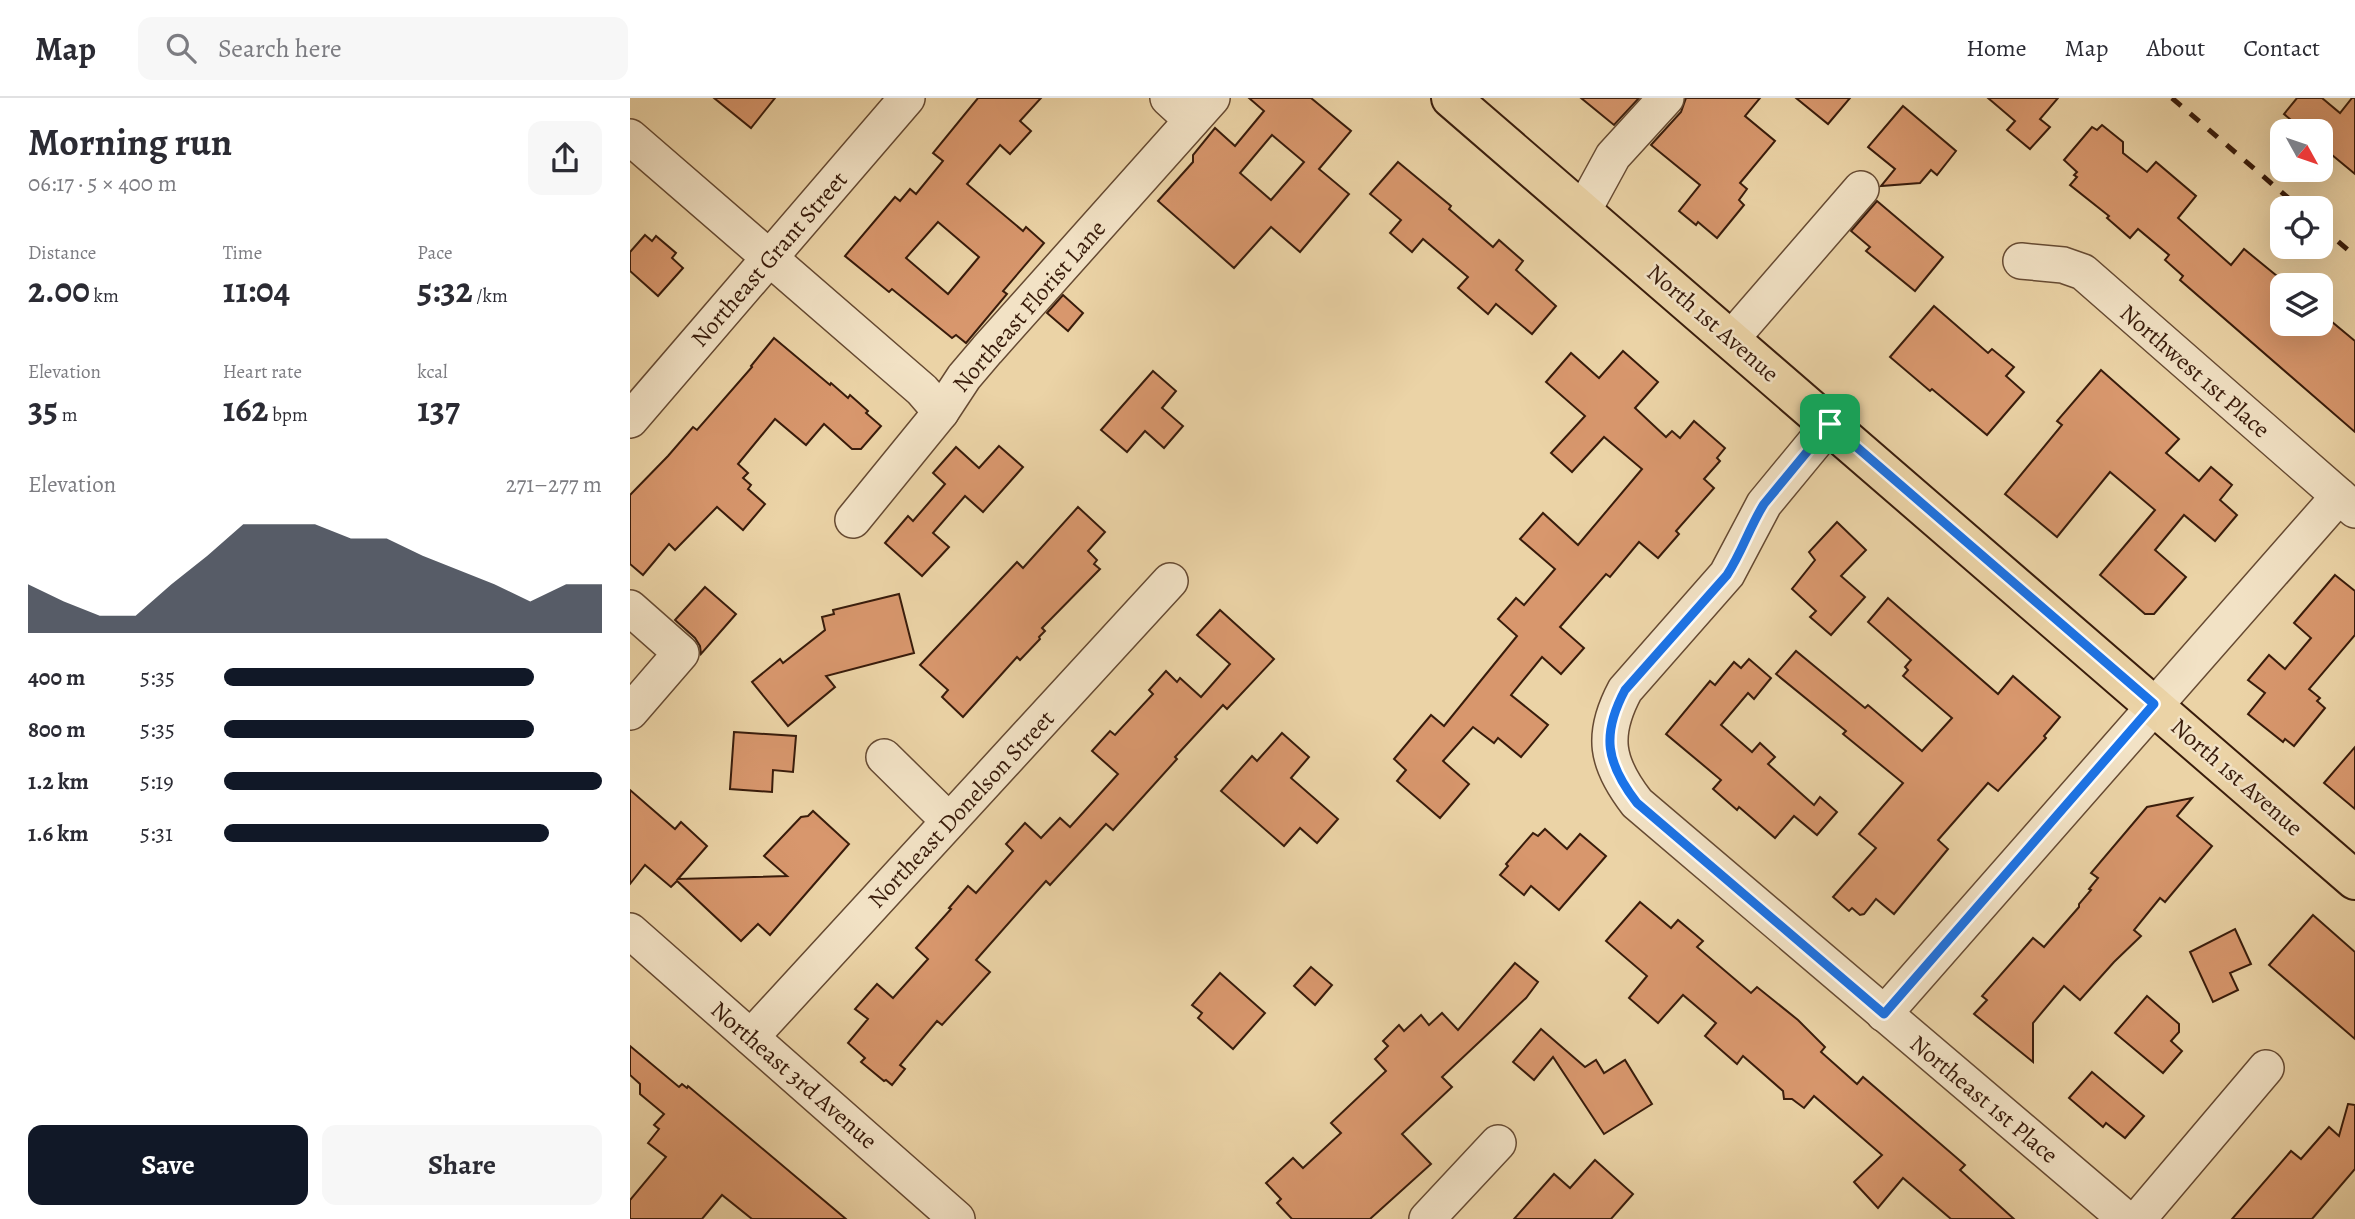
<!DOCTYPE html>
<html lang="en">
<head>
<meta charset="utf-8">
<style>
  body { margin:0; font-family:Alegreya,serif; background:#f7f7f7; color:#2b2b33; height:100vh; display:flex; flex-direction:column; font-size:26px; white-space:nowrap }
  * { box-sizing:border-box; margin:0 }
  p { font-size:23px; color:#7c7c81 }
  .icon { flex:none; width:38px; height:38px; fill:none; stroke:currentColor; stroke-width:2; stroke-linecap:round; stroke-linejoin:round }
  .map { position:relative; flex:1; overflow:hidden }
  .drawer { display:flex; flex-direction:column; background:#fff; width:630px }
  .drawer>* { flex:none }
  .needle { width:46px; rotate:130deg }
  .tools { position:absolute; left:1640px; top:21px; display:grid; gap:14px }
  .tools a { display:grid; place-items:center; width:63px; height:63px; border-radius:14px; background:#fff; box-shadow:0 7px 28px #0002; font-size:35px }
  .pin { position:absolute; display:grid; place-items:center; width:60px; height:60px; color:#fff; margin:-30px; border-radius:14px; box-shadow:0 4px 10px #0006 }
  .round { display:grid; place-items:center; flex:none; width:74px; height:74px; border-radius:14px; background:#f7f7f7 }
  .head { display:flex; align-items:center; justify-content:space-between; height:119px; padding:0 28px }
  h1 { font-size:38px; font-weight:600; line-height:52px }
  .metrics { display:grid; grid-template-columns:repeat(3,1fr); gap:10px; height:119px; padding:7px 28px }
  .metrics div { display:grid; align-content:center }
  .metrics b { font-size:35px; font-weight:600 }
  .metrics small { font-size:19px; font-weight:400 }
  .metrics p { font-size:19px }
  .chart { height:196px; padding:14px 28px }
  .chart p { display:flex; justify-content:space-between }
  .chart svg { width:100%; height:126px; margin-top:7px; fill:#111827; opacity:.7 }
  .action { display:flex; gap:14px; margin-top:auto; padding:14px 28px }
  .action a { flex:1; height:80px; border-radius:14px; background:#111827; color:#fff; font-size:28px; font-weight:600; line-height:80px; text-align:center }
  .action a+a { background:#f7f7f7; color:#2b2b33 }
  ul { padding:0 28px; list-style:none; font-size:23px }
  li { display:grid; grid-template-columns:112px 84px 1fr; align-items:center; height:52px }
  li i { height:18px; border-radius:9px; background:#111827 }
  header { display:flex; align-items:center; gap:42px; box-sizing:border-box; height:98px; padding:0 35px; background:#fff; border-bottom:2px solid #e1e1e2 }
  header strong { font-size:33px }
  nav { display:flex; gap:38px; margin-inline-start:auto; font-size:24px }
  .search { width:490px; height:63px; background:#f7f7f7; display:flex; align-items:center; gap:18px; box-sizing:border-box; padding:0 24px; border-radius:14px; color:#7c7c81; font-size:26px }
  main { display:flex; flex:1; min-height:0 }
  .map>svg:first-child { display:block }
</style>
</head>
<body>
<header>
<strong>Map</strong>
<div class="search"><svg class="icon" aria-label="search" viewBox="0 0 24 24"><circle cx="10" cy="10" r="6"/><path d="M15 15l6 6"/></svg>Search here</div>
<nav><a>Home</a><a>Map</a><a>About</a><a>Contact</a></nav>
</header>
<main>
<section class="drawer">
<div class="head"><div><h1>Morning run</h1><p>06:17 · 5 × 400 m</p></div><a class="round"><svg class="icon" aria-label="share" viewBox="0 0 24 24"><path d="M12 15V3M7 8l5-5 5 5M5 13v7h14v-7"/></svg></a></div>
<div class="metrics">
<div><p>Distance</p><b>2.00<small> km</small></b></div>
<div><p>Time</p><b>11:04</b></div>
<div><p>Pace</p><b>5:32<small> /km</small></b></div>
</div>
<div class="metrics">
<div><p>Elevation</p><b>35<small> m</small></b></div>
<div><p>Heart rate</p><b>162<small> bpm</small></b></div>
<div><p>kcal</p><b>137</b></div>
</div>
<div class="chart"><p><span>Elevation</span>271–277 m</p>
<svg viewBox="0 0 160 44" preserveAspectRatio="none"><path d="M0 44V27L10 33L20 38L30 38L40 27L50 17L60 6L70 6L80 6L90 11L100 11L110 17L120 22L130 27L140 33L150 27L160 27V44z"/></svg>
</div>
<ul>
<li><b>400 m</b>5:35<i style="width:82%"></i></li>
<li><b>800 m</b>5:35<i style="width:82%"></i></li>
<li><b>1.2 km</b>5:19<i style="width:100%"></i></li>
<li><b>1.6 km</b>5:31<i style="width:86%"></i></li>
</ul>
<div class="action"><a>Save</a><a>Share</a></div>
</section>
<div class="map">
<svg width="1725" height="1121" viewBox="0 0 1725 1121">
  <rect width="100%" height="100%" fill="#ebd3a6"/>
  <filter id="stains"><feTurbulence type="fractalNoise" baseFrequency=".00286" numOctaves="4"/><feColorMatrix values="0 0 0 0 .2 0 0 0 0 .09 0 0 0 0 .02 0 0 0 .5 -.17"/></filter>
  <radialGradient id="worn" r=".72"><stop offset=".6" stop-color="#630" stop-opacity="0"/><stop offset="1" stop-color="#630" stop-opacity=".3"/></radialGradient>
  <g fill="#d8976d" stroke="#391c0b" stroke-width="2" fill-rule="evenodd">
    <path d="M84 0H145L121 30Z"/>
    <path d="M348 0H411L390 23 401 33 380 56 370 47 337 86 393 133 396 129 414 145 373 193 377 196 336 245 326 237 322 240 262 191 259 194 215 158 265 99 270 103 280 91 286 96 313 63 303 55ZM308 124 349 159 318 196 276 160Z"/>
    <path d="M619 0H681L721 33 689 71 719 96 670 154 641 129 604 170 528 103 563 64V57L585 30 605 48 634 13ZM642 37 674 64 641 102 610 75Z"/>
    <path d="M951 0H1009L984 27Z"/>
    <path d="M1056 0H1130L1115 18 1145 43 1110 85 1117 91 1109 102 1114 107 1087 140 1068 124 1066 127 1049 113 1070 87 1021 47 1051 14Z"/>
    <path d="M1166 0H1220L1198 26Z"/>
    <path d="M1358 0H1428L1410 21 1420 29 1400 51 1377 32 1385 23Z"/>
    <path d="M1667 0H1692L1710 15 1722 0H1725V76L1690 47V33H1674L1654 16Z"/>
    <path d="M1273 8 1326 53 1307 77 1301 72 1290 85 1251 88 1265 71 1238 49Z"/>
    <path d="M1472 27 1493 44V55L1517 74 1526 64 1566 98 1548 120 1601 167 1614 151 1658 187H1652V226H1690V214L1725 243V334L1550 182 1553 178 1535 162 1539 157 1508 131 1500 140 1477 120 1479 118 1440 87 1447 79 1444 77 1447 74 1434 62 1462 29 1467 32Z"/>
    <path d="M768 64 821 108 819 111 863 149 869 142 893 163 886 172 926 208 902 236 866 206 858 216 828 190 838 179 793 141 782 154 760 135 771 122 740 96Z"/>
    <path d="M1247 103 1313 159 1285 193 1236 153 1240 149 1221 133Z"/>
    <path d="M15 137 22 143 26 138 46 155 42 160 53 170 28 198 0 173V154Z"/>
    <path d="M433 197 453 215 438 233 417 215Z"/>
    <path d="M1304 208 1358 255 1362 251 1384 269 1376 278 1394 294 1357 337 1302 291 1300 293 1260 259Z"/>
    <path d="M144 240 200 287 201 285 218 300 220 297 238 313 236 315 251 328 231 351H222L194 326 176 347 145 321 108 366 118 375 113 380 121 387 118 391 135 406 113 432 87 409 45 452 39 446 13 477 0 466V397L38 358 63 329 67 332 122 269 121 268Z"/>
    <path d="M993 253 1028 284 1005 310 1036 339 1042 333 1050 340 1064 323 1095 350 1087 360 1090 363 1074 381 1084 390 1046 433 1049 436 1028 460 1009 444 980 479 976 476 930 529 954 550 931 576 912 559 881 597 918 627 891 659 868 640 864 645 843 629 813 663 839 686 810 720 767 683 776 672 764 661 801 617 814 628 887 538 868 521 886 500 894 507 925 471 890 441 913 415 948 447 1012 371 974 339 942 374 921 355 955 318 916 284 941 255 969 280Z"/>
    <path d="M1471 272 1549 341 1536 355 1569 383 1581 369 1602 387 1590 402 1607 417 1585 443 1554 417 1525 452 1556 479 1524 516H1515L1470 477 1525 412 1480 374 1427 439 1375 396 1432 327 1427 323Z"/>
    <path d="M523 273 546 293 532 310 553 328 534 350 515 333 497 354 471 332Z"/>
    <path d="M369 348 393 369 353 414 335 398 303 435 319 449 292 478 255 445 278 418 283 423 315 386 303 375 326 349 349 370Z"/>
    <path d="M448 409 475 434 458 453 467 462 464 466 470 471 412 530 415 533 409 539 410 541 390 562 387 559 333 619 312 599 318 592 290 567 387 464 393 470Z"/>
    <path d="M1207 424 1236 452 1211 478 1235 499 1201 537 1180 519 1186 513 1162 491 1185 462 1179 454Z"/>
    <path d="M1705 477 1725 493V537L1679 591 1690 600 1687 603 1695 610 1664 648 1655 641 1653 644 1618 616 1635 595 1618 582 1639 557 1655 571 1681 540 1664 525Z"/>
    <path d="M75 489 106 516 71 556 70 548 65 540 45 522Z"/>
    <path d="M269 496 284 555 196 578 205 589 158 628 122 584 150 561 153 565 195 532 192 519 204 516 203 512Z"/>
    <path d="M1258 500 1368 596 1383 578 1430 619 1414 638 1416 640 1368 693 1358 685 1308 742 1318 751 1264 816 1246 801 1234 816 1230 817 1222 810 1219 813 1203 799 1246 750 1229 736 1273 685 1213 636 1216 633 1146 576 1166 553 1235 610 1238 607 1292 653 1322 620 1273 578 1278 572 1275 569 1281 562 1238 524Z"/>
    <path d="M590 512 644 561 597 611 593 607 545 659 547 661 483 732 476 726 420 787 416 783 346 862 360 874 312 927 307 923 270 967 275 971 262 987 256 982 254 983 231 964 235 960 218 945 238 921 225 911 247 886 263 900 298 861 286 850 321 811 319 810 338 788 346 795 383 753 376 746 395 725 411 740 430 720 440 729 488 676 462 653 480 633 485 637 523 596 519 592 536 573 547 584 550 580 571 599 600 566 567 537Z"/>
    <path d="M1119 561 1141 580 1124 601 1118 595 1091 627 1122 654 1130 645 1145 659 1138 666 1184 707 1190 699 1207 714 1187 737 1164 718 1145 740 1109 709 1107 712 1083 691 1091 682 1036 636 1080 583 1085 587 1104 564 1111 570Z"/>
    <path d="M104 634 166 638 163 674 143 672 142 694 100 691Z"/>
    <path d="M652 635 679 659 661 680 708 721 687 745 670 730 654 748 591 693 622 658 627 663Z"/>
    <path d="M1725 649V711L1694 685Z"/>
    <path d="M0 692 45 731 51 724 77 748 48 781 157 778 134 758 171 719 178 718 183 713 219 746 140 837 128 826 111 843 47 783 41 789 15 767 0 786Z"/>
    <path d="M1562 700 1547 718 1582 748 1535 804 1530 800 1504 832 1511 838 1484 864 1450 902 1434 888 1403 925V964L1344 916 1357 902 1352 898 1403 840 1414 849 1449 809V806L1461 792 1459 791 1468 780 1461 775 1517 709Z"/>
    <path d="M915 731 937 751 950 736 976 758 929 812 901 788 894 797 870 777 878 768 876 766 903 735 908 738Z"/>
    <path d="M1010 804 1041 830 1048 822 1073 843 1067 849 1121 895 1127 889 1168 922 1195 949 1191 954 1227 986 1233 979 1335 1067 1330 1072 1384 1121H1321L1273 1080 1248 1110 1224 1084 1252 1057 1184 998 1174 1010 1162 1001H1154L1153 993 1113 958 1107 966 1075 938 1086 925 1053 897 1028 925 999 900 1017 878 976 843Z"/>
    <path d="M1683 817 1725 854V941L1639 867Z"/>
    <path d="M1605 831 1621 866 1600 875 1608 892 1583 904 1560 854Z"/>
    <path d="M885 865 908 884 896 900 812 979 822 989 772 1036 801 1066 740 1121H662L647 1105 651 1101 636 1085 663 1060 673 1070 711 1035 701 1025 756 973 745 961 758 948 753 943 769 927 774 933 791 917 799 927 812 915 828 932Z"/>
    <path d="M681 869 702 887 685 907 664 888Z"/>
    <path d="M590 875 635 915 603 951 568 920 572 915 562 907Z"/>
    <path d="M1517 898 1549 926V934L1541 943 1552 953 1533 975 1485 935Z"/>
    <path d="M911 931 955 969 966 962 974 975 995 962 1022 1006 974 1036 923 959 904 982 883 964Z"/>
    <path d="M0 948 49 989 52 986 57 990 58 988 216 1121H122L92 1097 72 1121H0V1102L36 1059 18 1045 29 1031 24 1027 34 1016 10 996V986L0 977Z"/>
    <path d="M1462 974 1514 1018 1495 1040 1476 1025 1473 1029 1439 1000Z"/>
    <path d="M1718 1006 1725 1007V1071L1682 1121H1602L1661 1053 1671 1061 1699 1029 1709 1038Z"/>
    <path d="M965 1062 1003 1096 981 1121H884L924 1076 940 1090Z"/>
  </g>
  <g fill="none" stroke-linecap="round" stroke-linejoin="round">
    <g stroke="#664a32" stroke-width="38">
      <g id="minor">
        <path d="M538 0 562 22"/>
        <path d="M0 39 292 292 311 314"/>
        <path d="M953 113 983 58 1036 0"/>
        <path d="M1391 163 1433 167 1453 174 1725 412"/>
        <path d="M1101 241 1231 91"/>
        <path d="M0 322 277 0"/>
        <path d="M1200 326 1134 406 1097 476 995 592C971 637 976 665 1007 705L1496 1121"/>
        <path d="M223 422 311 314 334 279 357 252 582 0"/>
        <path d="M0 510 51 555 0 614"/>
        <path d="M254 659 319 723"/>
        <path d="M0 833 327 1121"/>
        <path d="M1254 916 1709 398"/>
        <path d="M121 939 540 483"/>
        <path d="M797 1121 868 1045"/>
        <path d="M1508 1121 1636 970"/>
      </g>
    </g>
    <g stroke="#391c0b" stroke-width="42">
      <path id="major" d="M821 0 1725 782"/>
    </g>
    <use href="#minor" stroke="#f2e2c5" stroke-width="35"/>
    <use href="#major" stroke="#ebd3a6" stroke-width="38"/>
    <g stroke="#391c0b" stroke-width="5" stroke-dasharray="12 12" stroke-linecap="butt">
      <path d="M1542 0 1670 110"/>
      <path d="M1690 128 1725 158"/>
    </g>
  </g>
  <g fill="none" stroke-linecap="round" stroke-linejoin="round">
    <g stroke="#fff" stroke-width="14">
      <path id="route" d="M1200 326 1524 606 1254 916 1007 705C976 665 971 637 995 592L1097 477C1112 454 1120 428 1134 406Z"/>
    </g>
    <use href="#route" stroke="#1a73e8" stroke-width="9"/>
  </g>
  <g text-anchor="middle" stroke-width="5" stroke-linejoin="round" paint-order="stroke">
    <g font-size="24" fill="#391c0b" stroke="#f2e2c5">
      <text transform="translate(139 161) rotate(-49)" y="8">Northeast Grant Street</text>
      <text transform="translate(399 208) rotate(-49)" y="8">Northeast Florist Lane</text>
      <text transform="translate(1083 225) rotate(41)" y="8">North 1st Avenue</text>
      <text transform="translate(1565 273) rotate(41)" y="8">Northwest 1st Place</text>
      <text transform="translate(1607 679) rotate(41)" y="8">North 1st Avenue</text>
      <text transform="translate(331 711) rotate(-47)" y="8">Northeast Donelson Street</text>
      <text transform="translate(164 977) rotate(41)" y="8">Northeast 3rd Avenue</text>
      <text transform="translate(1354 1001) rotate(40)" y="8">Northeast 1st Place</text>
    </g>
  </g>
  <rect width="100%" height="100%" filter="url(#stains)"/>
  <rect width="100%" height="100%" fill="url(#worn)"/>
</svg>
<div class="tools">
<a><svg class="needle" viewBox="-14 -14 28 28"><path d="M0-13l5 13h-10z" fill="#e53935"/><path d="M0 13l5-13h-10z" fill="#7c7c81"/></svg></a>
<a><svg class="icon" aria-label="locate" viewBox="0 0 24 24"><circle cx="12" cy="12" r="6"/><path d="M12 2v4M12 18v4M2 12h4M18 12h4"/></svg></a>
<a><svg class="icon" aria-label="layers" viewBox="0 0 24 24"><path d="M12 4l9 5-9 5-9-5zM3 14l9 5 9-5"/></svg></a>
</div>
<div class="pin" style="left:1200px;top:326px;background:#1e9e55"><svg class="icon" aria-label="arrive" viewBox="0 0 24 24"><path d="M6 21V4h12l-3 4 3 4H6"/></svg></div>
</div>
</main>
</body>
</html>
